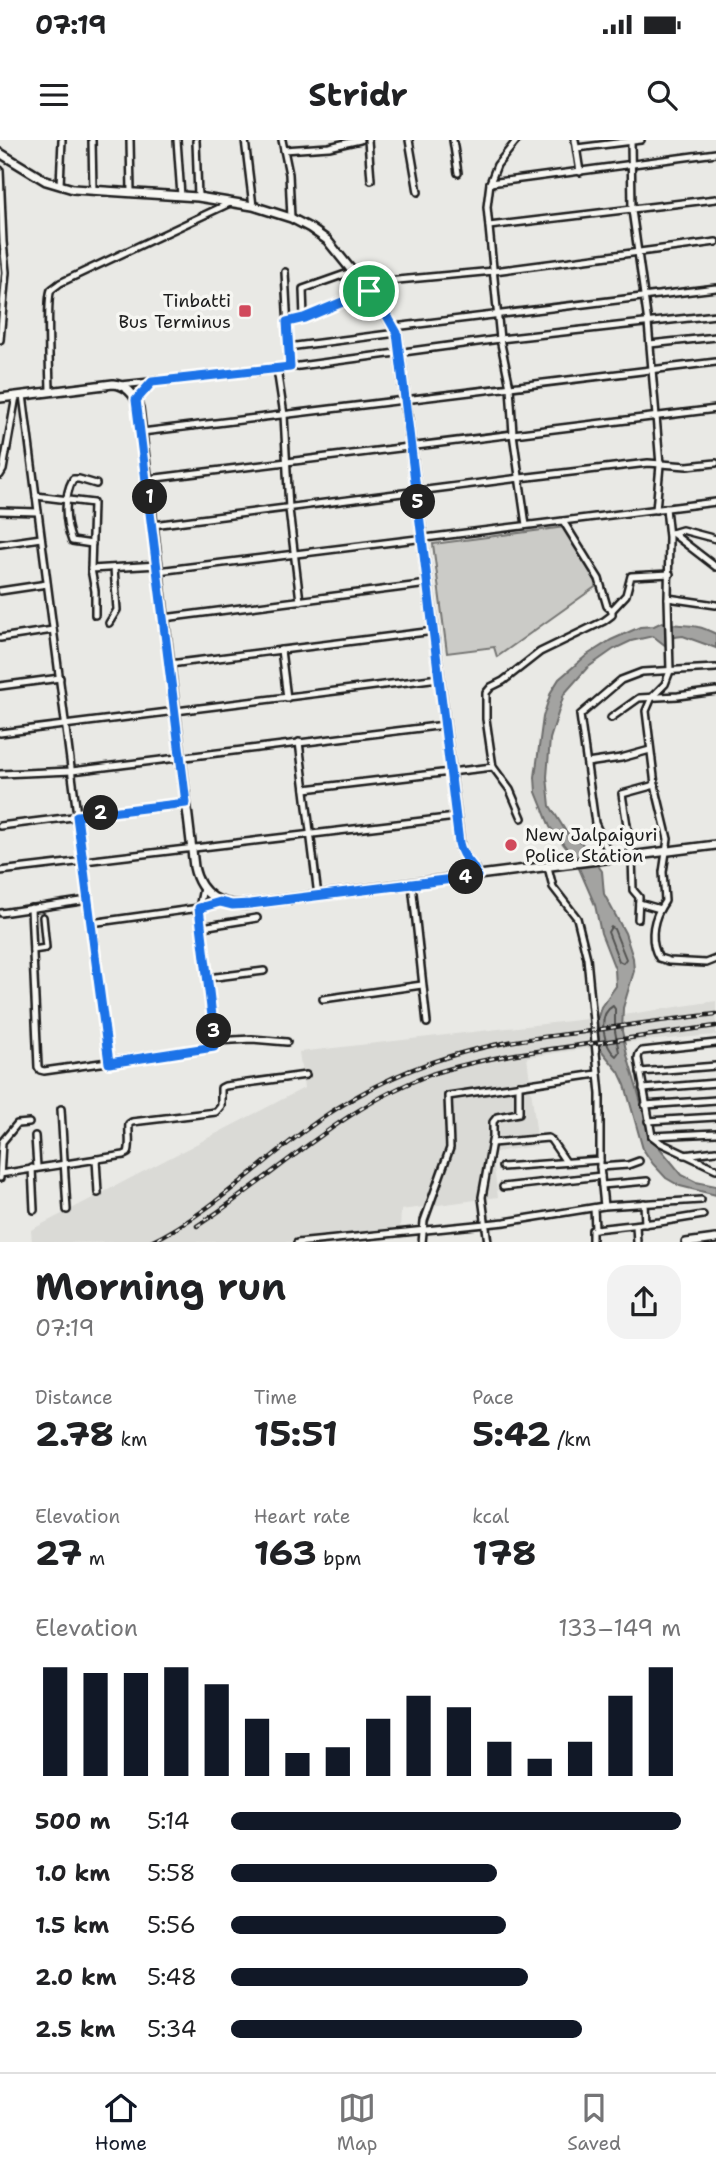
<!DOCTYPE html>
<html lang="en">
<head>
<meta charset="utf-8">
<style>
  body { margin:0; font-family:"Shantell Sans",sans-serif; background:#f2f2f2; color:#202124; height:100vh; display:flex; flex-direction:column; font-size:26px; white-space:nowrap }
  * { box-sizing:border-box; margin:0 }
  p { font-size:23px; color:#757577 }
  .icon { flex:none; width:38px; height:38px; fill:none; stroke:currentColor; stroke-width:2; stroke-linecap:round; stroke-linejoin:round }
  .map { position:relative; height:1102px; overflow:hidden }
  .side { display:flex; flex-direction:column; background:#fff; flex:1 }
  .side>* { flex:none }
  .pin { position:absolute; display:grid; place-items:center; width:60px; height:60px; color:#fff; margin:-30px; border:4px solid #fff; border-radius:50%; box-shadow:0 2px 7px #0007 }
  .km { position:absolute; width:35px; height:35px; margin:-18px; border-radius:50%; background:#222; color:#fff; font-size:19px; line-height:35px; text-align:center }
  .round { display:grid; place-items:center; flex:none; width:74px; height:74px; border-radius:21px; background:#f2f2f2 }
  .summary { display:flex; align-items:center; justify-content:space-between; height:119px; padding:0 35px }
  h1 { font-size:38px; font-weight:700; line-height:52px }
  .stats { display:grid; grid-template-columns:repeat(3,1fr); gap:10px; height:119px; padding:7px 35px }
  .stats div { display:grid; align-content:center }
  .stats b { font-size:35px; font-weight:700 }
  .stats small { font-size:19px; font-weight:400 }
  .stats p { font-size:19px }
  .chart { height:196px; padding:14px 35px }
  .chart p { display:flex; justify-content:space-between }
  .chart svg { width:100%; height:126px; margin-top:7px; stroke:#111827; stroke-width:6 }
  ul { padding:0 35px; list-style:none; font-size:23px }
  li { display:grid; grid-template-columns:112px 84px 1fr; align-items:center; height:52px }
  li i { height:18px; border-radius:9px; background:#111827 }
  .status { display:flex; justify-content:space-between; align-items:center; height:49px; padding:0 35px; background:#fff; direction:ltr }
  .status svg { height:19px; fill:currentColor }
  header { display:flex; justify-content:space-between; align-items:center; height:91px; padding:0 35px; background:#fff; font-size:32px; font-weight:700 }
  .tabs { display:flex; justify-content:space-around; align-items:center; height:98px; border-top:2px solid #e0e0e0; background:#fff; font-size:19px; color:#757577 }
  .tabs a { display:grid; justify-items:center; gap:4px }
  .tabs .current { color:#111827 }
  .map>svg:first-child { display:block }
</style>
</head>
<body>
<div class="status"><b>07:19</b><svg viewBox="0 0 49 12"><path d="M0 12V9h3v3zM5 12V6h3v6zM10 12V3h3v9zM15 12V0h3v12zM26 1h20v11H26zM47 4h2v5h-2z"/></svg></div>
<header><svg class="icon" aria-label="menu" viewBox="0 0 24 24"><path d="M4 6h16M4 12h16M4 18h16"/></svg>Stridr<svg class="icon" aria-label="search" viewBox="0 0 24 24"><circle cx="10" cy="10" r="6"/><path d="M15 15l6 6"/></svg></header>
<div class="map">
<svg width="716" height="1103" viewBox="0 0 716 1103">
  <rect width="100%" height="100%" fill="#e9e9e5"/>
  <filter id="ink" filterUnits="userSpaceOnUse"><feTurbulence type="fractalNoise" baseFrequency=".0143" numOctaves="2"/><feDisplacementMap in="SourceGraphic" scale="14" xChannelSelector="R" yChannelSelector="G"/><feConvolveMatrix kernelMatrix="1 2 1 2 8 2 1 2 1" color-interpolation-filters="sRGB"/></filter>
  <g filter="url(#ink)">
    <path fill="#dadad6" d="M716 861V895L632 902 527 917 538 1005 492 1013 498 1057 401 1070 400 1090 291 1102 32 1103 31 1090 304 948 299 912 630 874Z"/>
    <path fill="#cbcbc7" stroke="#747472" stroke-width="2" d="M565 387 598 445 497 517 494 507 447 513 433 404Z"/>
    <path fill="#a3a3a1" stroke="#6d6d6c" stroke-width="2" d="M662 482C674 486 685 484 698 487 704 488 710 491 716 494V508L683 496 674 497 668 506H666L653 496 631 501 614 509 587 528 564 554 550 599 547 637 550 666 565 690 570 696 581 702 602 731 604 754 625 793 633 818 634 831 623 868 622 891 627 915 647 983 654 1001 682 1035 696 1042 716 1046V1055L680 1046 666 1038 653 1024 643 1009 625 945 619 932 601 910 596 884 601 867 616 846 615 829 601 793 595 765 575 719 550 687 536 652 535 637 543 577 551 552 559 539 587 515 611 500 640 487 654 486Z"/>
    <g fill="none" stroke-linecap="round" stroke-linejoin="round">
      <g stroke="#525251" stroke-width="2">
        <path d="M611 787 614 789 626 819 623 823 619 821 608 792Z"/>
        <path d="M613 866 615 869V891L619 912 616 916C604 907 596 875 613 866Z"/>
      </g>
      <g stroke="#1c1c1c" stroke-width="10">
        <g id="street">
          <path d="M92 0 93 51"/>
          <path d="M130 0 131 53"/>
          <path d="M177 0 181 56"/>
          <path d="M245 0 253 66"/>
          <path d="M282 0 289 34 291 78"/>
          <path d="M368 0 371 40"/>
          <path d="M409 0 418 52"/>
          <path d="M453 0 458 33"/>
          <path d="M517 0 497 25 490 43 487 67 500 199 510 247 513 294 526 385"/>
          <path d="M575 0 580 32"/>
          <path d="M631 0 632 70 648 183 656 276 660 325 656 370"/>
          <path d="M196 1 198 57"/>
          <path d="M577 8 641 0"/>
          <path d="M284 10 329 7 360 0"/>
          <path d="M0 30 3 102 6 132 0 200"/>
          <path d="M490 43 716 13"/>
          <path d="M60 45 62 0"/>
          <path d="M489 86 716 59"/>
          <path d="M285 132 290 227"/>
          <path d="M304 178 303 149 351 132"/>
          <path d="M287 182 304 178 387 141 494 131 716 102"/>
          <path d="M394 187 716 148"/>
          <path d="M650 204 716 197"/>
          <path d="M288 207 397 193"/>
          <path d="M277 229 284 275 289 369 300 461"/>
          <path d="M121 245 277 229 500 199 716 175"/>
          <path d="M50 252C50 237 46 159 51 150 53 148 59 144 60 143L232 62"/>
          <path d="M23 255 109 923"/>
          <path d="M136 260 152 242"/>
          <path d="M142 292 716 222"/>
          <path d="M0 335 3 330 16 256"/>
          <path d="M148 339 716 269"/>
          <path d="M36 356 93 363 91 429 95 451V475"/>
          <path d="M0 371 38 372"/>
          <path d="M563 381 599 439 607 466 612 470"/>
          <path d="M153 385 520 338 648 323 687 326 716 323"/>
          <path d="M672 393 716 427"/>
          <path d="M672 393 682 390 716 399"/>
          <path d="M0 404 41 398"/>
          <path d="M92 404 72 401C65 383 63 357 73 339H79L96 344"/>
          <path d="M91 429 158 425"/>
          <path d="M158 431 716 362"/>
          <path d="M0 451 47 444"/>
          <path d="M668 458 716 465"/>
          <path d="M164 478 428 444"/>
          <path d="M109 483 117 470 114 428"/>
          <path d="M0 498 53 490"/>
          <path d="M281 510 287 558"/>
          <path d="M170 524 434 491"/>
          <path d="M0 546 60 538"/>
          <path d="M611 578 639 558 678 556 716 551"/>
          <path d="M0 593 439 538"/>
          <path d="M299 602 318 756"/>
          <path d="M587 623 621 618 650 610"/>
          <path d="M0 634 72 631 445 585"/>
          <path d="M305 649 493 627"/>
          <path d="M522 678 510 650 493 627 486 579V553L491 547 503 541 540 512 604 481 612 475V470L626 455 631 436 670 434"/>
          <path d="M0 686 186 663"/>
          <path d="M611 718 595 683 580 575 621 540 642 532 716 528"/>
          <path d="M548 727 553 747 577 778 587 818 600 954V1027L604 1066"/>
          <path d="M0 731 456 677"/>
          <path d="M412 744 427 883"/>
          <path d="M639 763 660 769 665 761 663 732 668 699 655 645 646 571 652 557 665 544 670 531 668 458 669 397 666 368"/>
          <path d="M31 768 38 927 40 930 44 931 214 907 215 901 199 768 203 748"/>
          <path d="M660 769C652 784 650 803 659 818L669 821 706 823 716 819"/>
          <path d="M1 773 88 760"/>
          <path d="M638 779 639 757 633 750 632 716 622 654 655 645"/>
          <path d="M91 783 199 768 220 762"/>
          <path d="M202 787 257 778"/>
          <path d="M33 810 46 808 43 777"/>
          <path d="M208 838 264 831"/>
          <path d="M323 859 422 845"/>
          <path d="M215 901 252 899 287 902"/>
          <path d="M716 903 642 911 639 914 638 918 652 996 661 1003 716 1029"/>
          <path d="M640 932 716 926"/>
          <path d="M643 949 716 943"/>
          <path d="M645 965 716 960"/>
          <path d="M61 969 67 1070"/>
          <path d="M648 981 716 977"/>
          <path d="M35 996 37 1027"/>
          <path d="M652 996 716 993"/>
          <path d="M492 1003 548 998 551 1000 566 1022"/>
          <path d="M684 1015 716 1011"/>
          <path d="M96 1019 98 1053"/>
          <path d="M502 1027 600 1020"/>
          <path d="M600 1027 628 1025 639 1021"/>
          <path d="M32 1028 34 1070"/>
          <path d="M0 1034 124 1015 128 1013C131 1004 128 993 129 984L132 982 216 972 221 966V948L225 946 306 935"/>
          <path d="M0 1038 2 1002 17 984 29 983"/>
          <path d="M602 1045 647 1041"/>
          <path d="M503 1047 601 1036"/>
          <path d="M644 1063 645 1084"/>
          <path d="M594 1068 595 1089"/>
          <path d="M636 1085 637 1103"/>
          <path d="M297 1103 505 1082 604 1066 701 1060"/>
          <path d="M422 1103 424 1081 450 1008 448 956 597 934"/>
          <path d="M488 1103 482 1057 493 996V982L497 977 519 973V945"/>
          <path d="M592 1103V1090L595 1089 660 1082 703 1075"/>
        </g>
      </g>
      <g stroke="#1c1c1c" stroke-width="12">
        <g id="secondary">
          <path d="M0 13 46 41 73 49 198 57 253 66 291 78 310 88 327 100 382 168 397 193 460 707C463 719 475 724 477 736"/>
          <path d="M0 258 113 244C127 245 135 255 139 268L194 727C200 756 222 767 250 764L716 705"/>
          <path d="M686 1103 716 1099"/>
        </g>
      </g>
      <use href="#street" stroke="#f6f6f2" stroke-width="5"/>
      <use href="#secondary" stroke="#f6f6f2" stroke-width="7"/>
      <g stroke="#1c1c1c" stroke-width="4.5">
        <g id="rail">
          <path d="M197 1086C275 1036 343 966 432 934 459 925 488 919 516 914L716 886"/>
          <path d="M149 1103C220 1069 273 1008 339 967 385 938 437 917 490 906 523 898 557 896 590 891 632 884 674 879 716 874"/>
        </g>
      </g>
      <use href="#rail" stroke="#f6f6f2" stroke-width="2" stroke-dasharray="5" stroke-linecap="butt"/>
    </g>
  </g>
  <g fill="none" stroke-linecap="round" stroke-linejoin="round" filter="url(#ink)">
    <g stroke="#fff" stroke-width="14">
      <path id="route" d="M369 151 382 167 397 193 459 703C462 720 474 722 477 736L250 764 232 765 220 762 199 768 215 901 214 907 109 923 77 676 186 663 136 260 152 242 290 227 287 182 304 178Z"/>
    </g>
    <use href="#route" stroke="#1a73e8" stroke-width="9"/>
  </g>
  <g fill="#d1495b" stroke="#f6f6f2" stroke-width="2.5">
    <rect x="238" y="164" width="14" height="14" rx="3.5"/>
    <circle cx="511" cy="705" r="7"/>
  </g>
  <g text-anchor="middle" stroke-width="7" stroke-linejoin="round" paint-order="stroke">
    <g font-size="18" fill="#1c1c1c" stroke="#f6f6f2" text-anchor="end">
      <text x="231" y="167">Tinbatti<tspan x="231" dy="21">Bus Terminus</tspan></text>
      <text x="525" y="701" text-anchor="start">New Jalpaiguri<tspan x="525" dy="21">Police Station</tspan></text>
    </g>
  </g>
</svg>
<div class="pin" style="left:369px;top:151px;background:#1e9e55"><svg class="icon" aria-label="arrive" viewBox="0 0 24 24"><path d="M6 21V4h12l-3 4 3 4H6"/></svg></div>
<b class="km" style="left:150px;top:357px">1</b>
<b class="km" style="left:101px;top:673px">2</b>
<b class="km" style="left:214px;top:891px">3</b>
<b class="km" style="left:466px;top:737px">4</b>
<b class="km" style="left:418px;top:362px">5</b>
</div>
<section class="side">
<div class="summary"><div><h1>Morning run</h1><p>07:19</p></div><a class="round"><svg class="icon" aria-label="share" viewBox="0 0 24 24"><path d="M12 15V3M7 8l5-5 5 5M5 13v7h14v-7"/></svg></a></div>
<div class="stats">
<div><p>Distance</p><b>2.78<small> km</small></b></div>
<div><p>Time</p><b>15:51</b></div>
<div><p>Pace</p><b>5:42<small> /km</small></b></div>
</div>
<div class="stats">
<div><p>Elevation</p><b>27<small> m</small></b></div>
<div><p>Heart rate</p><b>163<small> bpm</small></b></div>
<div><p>kcal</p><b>178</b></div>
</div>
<div class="chart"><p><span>Elevation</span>133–149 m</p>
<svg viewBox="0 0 160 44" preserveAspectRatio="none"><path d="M5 44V6M15 44V8M25 44V8M35 44V6M45 44V12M55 44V24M65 44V36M75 44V34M85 44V24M95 44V16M105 44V20M115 44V32M125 44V38M135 44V32M145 44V16M155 44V6"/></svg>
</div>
<ul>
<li><b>500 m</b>5:14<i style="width:100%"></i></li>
<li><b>1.0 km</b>5:58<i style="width:59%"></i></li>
<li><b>1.5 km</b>5:56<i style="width:61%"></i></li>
<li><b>2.0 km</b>5:48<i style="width:66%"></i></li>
<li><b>2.5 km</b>5:34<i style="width:78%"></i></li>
</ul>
</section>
<nav class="tabs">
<a class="current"><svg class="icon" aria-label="home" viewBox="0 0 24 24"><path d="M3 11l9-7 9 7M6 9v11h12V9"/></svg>Home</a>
<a><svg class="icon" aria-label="map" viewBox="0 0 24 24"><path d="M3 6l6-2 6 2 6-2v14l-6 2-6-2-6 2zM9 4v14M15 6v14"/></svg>Map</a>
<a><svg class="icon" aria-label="saved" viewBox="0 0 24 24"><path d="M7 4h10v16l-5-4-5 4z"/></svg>Saved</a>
</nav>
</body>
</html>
